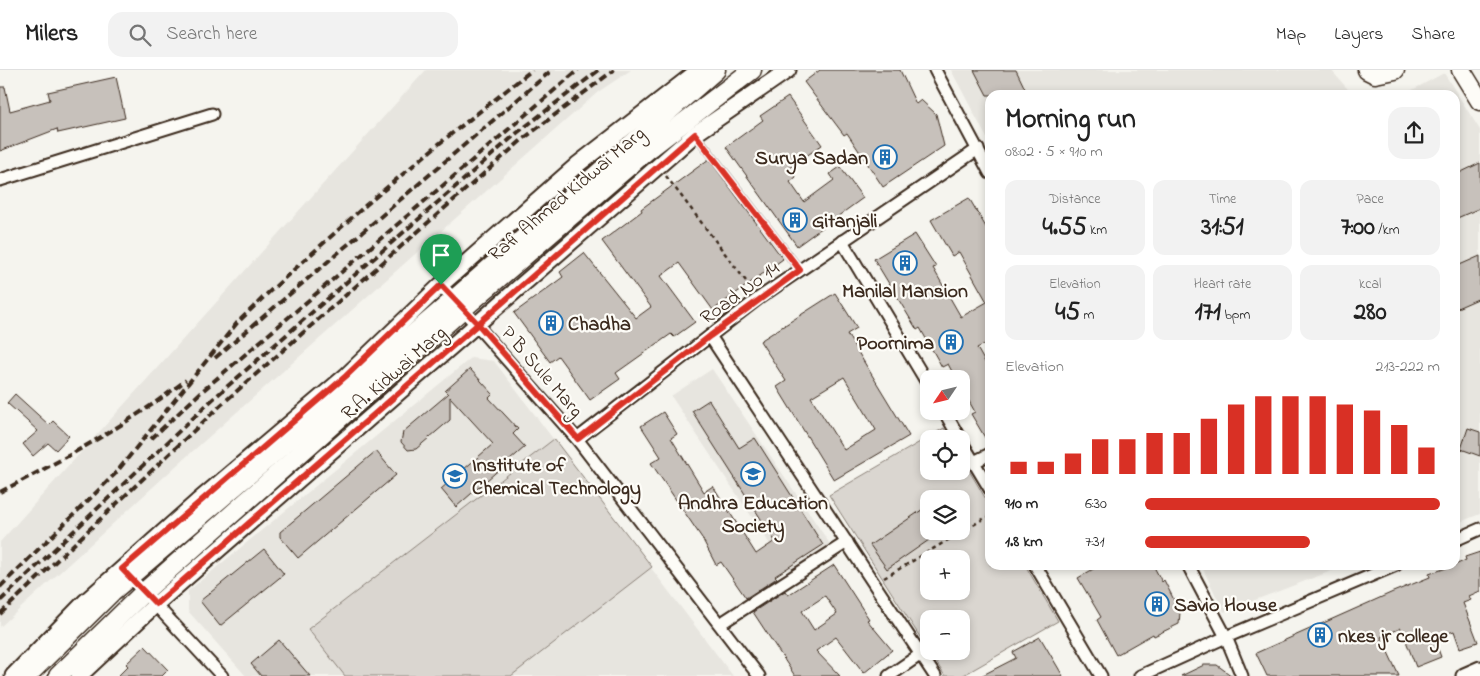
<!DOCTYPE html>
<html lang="en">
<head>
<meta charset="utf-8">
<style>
  body { margin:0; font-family:"Indie Flower",sans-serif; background:#f2f2f2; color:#222; height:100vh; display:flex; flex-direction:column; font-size:19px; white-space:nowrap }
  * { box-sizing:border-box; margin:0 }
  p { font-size:16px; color:#767676 }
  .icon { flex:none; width:28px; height:28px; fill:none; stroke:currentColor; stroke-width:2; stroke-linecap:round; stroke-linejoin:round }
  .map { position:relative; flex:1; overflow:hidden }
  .panel { position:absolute; left:985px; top:20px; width:475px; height:480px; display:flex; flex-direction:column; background:#fff; border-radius:15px; box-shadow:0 2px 8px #0003 }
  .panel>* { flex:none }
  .needle { width:32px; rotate:235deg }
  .controls { position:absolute; left:920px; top:300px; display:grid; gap:10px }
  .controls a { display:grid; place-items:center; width:50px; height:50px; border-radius:10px; background:#fff; box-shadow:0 2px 8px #0003; font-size:25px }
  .pin { position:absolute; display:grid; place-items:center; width:42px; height:42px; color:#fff; margin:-51px -21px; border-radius:50% 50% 50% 0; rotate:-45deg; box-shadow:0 0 5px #0007 }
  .pin .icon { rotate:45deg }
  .round { display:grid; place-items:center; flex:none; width:52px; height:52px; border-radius:15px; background:#f2f2f2 }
  .headline { display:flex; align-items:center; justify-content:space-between; height:85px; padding:0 20px }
  h1 { font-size:28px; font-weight:700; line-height:38px }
  .metrics { display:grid; grid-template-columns:repeat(3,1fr); gap:8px; height:85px; padding:5px 20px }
  .metrics div { display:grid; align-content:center; border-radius:12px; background:#f2f2f2; text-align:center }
  .metrics b { font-size:25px; font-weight:700 }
  .metrics small { font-size:14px; font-weight:400 }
  .metrics p { font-size:14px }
  .chart { height:140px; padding:10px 20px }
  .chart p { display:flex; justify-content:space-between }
  .chart svg { width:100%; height:90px; margin-top:5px; stroke:#d93025; stroke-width:6 }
  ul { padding:0 20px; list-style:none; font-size:16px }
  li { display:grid; grid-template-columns:80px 60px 1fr; align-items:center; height:38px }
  li i { height:12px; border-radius:6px; background:#d93025 }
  header { display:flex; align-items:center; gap:30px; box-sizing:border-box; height:70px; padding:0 25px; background:#fff; border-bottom:1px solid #e0e0e0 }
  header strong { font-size:24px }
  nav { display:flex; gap:28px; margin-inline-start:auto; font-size:18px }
  .search { width:350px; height:45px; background:#f2f2f2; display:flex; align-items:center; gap:12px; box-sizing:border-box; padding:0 18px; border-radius:15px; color:#767676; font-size:19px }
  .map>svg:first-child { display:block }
</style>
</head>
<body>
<header>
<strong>Milers</strong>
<div class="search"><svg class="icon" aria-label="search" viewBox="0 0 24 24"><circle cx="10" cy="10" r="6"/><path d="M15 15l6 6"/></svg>Search here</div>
<nav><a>Map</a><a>Layers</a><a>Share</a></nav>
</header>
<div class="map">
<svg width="1480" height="606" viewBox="0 0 1480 606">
  <rect width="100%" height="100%" fill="#f5f4ee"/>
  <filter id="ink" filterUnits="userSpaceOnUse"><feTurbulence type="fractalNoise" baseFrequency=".02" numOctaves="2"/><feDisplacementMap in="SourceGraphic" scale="10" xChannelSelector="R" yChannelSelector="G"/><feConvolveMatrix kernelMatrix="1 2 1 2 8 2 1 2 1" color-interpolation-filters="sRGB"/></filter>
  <g filter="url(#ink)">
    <g fill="#e7e5df">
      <path d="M426 0H631L598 22 176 396 0 557V472Z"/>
      <path d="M951 0H1331L1353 25H990V74Z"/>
      <path d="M1444 3 1480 60V444L1455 454V25H1403Z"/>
      <path d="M471 288 494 291 733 606H246L188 541V521Z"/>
      <path d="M712 299 836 483 794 510 671 326Z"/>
      <path d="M1201 495H1347L1224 542Z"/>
    </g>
    <g fill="#dad6d0" stroke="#8a8077" fill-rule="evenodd">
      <path d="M944 358 951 369H929V401H961V387L990 436V495H1025L1058 551 962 606H945L929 581H961V549H929V581L829 425ZM929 429H961V461H929ZM929 489H961V521H929Z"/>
      <path d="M554 369 652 497 511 606H345L308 559Z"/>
    </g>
    <g fill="#c7c1bb" stroke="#3b2a1e" fill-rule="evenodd">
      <path d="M820 0H900L916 34 921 30 936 44 944 76 883 117 847 63 844 65 804 12Z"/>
      <path d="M974 0H1016L1028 25H987Z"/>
      <path d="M116 7 125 48 58 63 57 59 0 81V17H5L10 41 50 30 48 22Z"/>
      <path d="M788 27 822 75 789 98 796 107 790 112 804 132 834 110 830 104 840 97 863 128 797 176 726 77 763 50 760 46Z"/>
      <path d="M709 89 783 189 713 240 679 193 661 206 695 252 674 267 671 264 616 303 620 309 590 330 558 286 550 292 514 243 563 207 560 202 584 183 636 248 651 237 602 171 642 141 641 139Z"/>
      <path d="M1480 93V138L1455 149V105Z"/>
      <path d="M969 128 990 164V271L977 278 990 301V376L971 344 975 342 961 317V309H956L948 294 942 297 920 258 917 260 874 189 915 164 936 197 933 198 961 247 987 232 959 182 952 186 931 150Z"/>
      <path d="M1480 186V228L1455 239V197Z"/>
      <path d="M835 223 857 258 847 264 909 366 834 410 777 317 786 311 760 271ZM844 307 876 360 844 380 811 327Z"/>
      <path d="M470 299 493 324 489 328 518 359 513 364 525 377 456 437 441 419 493 374 450 327V350L416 379 408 380 401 372 403 362 448 324 445 321Z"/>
      <path d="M15 324 49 355 53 351 69 366 56 380 48 373 33 386 23 374 38 361 7 333Z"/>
      <path d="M709 330 739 378 755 368 823 475 775 506 777 508 746 528 721 492 716 495 702 468 651 393 661 387 641 356 663 342 677 364 671 368 704 422 713 416 756 484 775 471 692 341Z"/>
      <path d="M1468 358 1480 362V386L1461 379Z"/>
      <path d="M376 381 396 405 298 488 280 467V462Z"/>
      <path d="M929 435V461H942L887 499 870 475Z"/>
      <path d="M264 479 284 504 220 556 200 531Z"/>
      <path d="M1480 482V521L1469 526 1471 530 1463 533 1478 572 1460 578 1454 561 1434 568 1441 587 1416 597 1401 558 1381 567 1399 606H1267L1256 583 1393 522 1430 507 1429 504 1455 495 1466 490 1465 487Z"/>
      <path d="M834 495 869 549 867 550 892 580 864 603 836 567 816 581 840 606H795L753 542 785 521 788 525ZM825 526 837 544 814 560 802 541Z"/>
      <path d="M1100 495H1153L1162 512 1164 510 1180 542 1179 554 1154 566 1153 564 1116 585 1097 550 1101 547 1078 508Z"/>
      <path d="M1040 567 1063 606H981L1016 588 1013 582Z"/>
      <path d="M279 570 310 606H261L251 594Z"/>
      <path d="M145 576 168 600 162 606H118L128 596 126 594Z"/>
      <path d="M1204 595H1217L1232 606H1181Z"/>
    </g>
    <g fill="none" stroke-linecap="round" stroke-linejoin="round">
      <g stroke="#3b2a1e" stroke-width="9">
        <path id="lane" d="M696 65 800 200"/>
      </g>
      <g stroke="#3b2a1e" stroke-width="15">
        <g id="street">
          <path d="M935 0 990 103"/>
          <path d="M0 110 212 44"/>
          <path d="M842 171 929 316"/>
          <path d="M441 215 577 369 759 606"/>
          <path d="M710 266 935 606"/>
          <path d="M944 341 960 369"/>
          <path d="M577 369 759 228 978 79"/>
          <path d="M961 371 990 419"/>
          <path d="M974 392 990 384"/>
          <path d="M1455 470 1480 459"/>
          <path d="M1035 495 1101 606"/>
          <path d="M1188 495 1226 567 1242 606"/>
          <path d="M126 503 222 606"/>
          <path d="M720 554 847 472"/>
          <path d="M889 606 921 584"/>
          <path d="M1140 606 1226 567 1396 495"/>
        </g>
      </g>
      <g stroke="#3b2a1e" stroke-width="19">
        <g id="secondary">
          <path d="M13 606 86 531 197 432 346 306 441 215 577 95 699 0"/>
          <path d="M79 606 156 534 695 64 788 0"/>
          <path d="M1464 606 1480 599"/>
        </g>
      </g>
      <g stroke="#3b2a1e" stroke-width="21">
        <g id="primary">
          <path d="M1367 0 1375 4 1395 0"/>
          <path d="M1461 0 1480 31"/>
          <path d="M27 606 112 522 454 229 716 0"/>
          <path d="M58 606 144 522 463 239 649 79 752 0"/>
        </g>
      </g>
      <g stroke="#3b2a1e" stroke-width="2.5" stroke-dasharray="4 4" stroke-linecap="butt">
        <path d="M666 106 752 219"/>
        <path d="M884 508 990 445"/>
      </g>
      <use href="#lane" stroke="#fdfcf7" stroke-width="5.5"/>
      <use href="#street" stroke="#fdfcf7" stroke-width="11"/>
      <use href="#secondary" stroke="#fdfcf7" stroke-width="15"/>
      <use href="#primary" stroke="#fdfcf7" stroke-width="18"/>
      <g stroke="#3b2a1e" stroke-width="4" stroke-dasharray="8 4" stroke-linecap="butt">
        <path d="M215 288 552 0"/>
        <path d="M151 369 200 323 578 0"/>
        <path d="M0 422C64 389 129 354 186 310"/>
        <path d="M0 517 115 404 237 253 268 223 366 135 440 73 532 0"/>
        <path d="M0 531 213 329 517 63 599 0"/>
        <path d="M0 544 221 335 523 69 614 0"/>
      </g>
    </g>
  </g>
  <g fill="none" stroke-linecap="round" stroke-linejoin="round" filter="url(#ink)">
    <g stroke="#fff" stroke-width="10">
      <path id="route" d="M441 215 346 306 122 499 156 534 478 254 578 369 710 266 800 200 695 64 478 254 441 215"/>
    </g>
    <use href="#route" stroke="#d93025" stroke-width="6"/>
  </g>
  <defs>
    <g id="building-ring" transform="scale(1.25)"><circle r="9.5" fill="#fdfcf7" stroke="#1f6fb2" stroke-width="1.5"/><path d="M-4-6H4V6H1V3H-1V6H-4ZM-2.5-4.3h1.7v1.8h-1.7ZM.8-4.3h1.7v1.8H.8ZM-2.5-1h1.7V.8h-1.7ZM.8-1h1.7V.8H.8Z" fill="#1f6fb2"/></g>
    <g id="university-ring" transform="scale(1.25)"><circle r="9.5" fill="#fdfcf7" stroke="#1f6fb2" stroke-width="1.5"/><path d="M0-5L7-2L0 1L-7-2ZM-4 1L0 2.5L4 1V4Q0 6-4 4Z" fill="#1f6fb2"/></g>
  </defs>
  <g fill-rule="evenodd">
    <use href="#building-ring" x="885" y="87"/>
    <use href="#building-ring" x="795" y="150"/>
    <use href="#building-ring" x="905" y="193"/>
    <use href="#building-ring" x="551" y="253"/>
    <use href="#building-ring" x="951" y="272"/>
    <use href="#university-ring" x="753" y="404"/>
    <use href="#university-ring" x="455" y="406"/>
    <use href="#building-ring" x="1157" y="534"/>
    <use href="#building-ring" x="1320" y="565"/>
  </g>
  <g text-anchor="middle" stroke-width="4.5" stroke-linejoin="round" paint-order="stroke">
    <g font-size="20" font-weight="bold" fill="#3b2a1e" stroke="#fdfcf7" text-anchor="start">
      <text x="868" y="94" text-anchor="end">Surya Sadan</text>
      <text x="812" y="157">Gitanjali</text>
      <text x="905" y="227" text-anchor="middle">Manilal Mansion</text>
      <text x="568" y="260">Chadha</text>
      <text x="934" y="279" text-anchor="end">Poornima</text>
      <text x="472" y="401">Institute of<tspan x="472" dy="23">Chemical Technology</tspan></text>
      <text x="753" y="439" text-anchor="middle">Andhra Education<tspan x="753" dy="23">Society</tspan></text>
      <text x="1174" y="541">Savio House</text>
      <text x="1338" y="572">nkes jr college</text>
    </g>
    <g font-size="20" fill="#3b2a1e" stroke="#fdfcf7">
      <text transform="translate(566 123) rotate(-40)" y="7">Rafi Ahmed Kidwai Marg</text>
      <text transform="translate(739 222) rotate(-36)" y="7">Road No 14</text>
      <text transform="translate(543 301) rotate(49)" y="7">P B Sule Marg</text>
      <text transform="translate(393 302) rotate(-41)" y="7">R.A. Kidwai Marg</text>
    </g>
  </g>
</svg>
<div class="controls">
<a><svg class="needle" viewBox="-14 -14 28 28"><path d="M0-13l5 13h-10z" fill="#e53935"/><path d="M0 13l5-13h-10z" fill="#767676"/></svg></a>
<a><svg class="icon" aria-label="locate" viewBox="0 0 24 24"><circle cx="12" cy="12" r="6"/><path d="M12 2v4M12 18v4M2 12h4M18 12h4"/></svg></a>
<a><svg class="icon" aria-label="layers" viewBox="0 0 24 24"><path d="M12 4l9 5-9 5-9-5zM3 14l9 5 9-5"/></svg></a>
<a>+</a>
<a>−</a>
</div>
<div class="pin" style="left:441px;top:215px;background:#1e9e55"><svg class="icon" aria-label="arrive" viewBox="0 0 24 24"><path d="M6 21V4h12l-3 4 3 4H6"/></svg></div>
<section class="panel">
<div class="headline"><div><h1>Morning run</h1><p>08:02 · 5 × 910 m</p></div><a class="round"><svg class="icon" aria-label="share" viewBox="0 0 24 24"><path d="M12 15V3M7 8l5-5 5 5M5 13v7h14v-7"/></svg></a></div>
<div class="metrics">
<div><p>Distance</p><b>4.55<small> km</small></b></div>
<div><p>Time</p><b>31:51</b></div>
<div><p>Pace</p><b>7:00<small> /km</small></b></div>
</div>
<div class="metrics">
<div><p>Elevation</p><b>45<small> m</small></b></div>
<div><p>Heart rate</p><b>171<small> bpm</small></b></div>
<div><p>kcal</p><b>280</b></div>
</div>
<div class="chart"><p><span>Elevation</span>213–222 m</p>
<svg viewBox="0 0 160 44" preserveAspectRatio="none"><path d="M5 44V38M15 44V38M25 44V34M35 44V27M45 44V27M55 44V24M65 44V24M75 44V17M85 44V10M95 44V6M105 44V6M115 44V6M125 44V10M135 44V13M145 44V20M155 44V31"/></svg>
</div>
<ul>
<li><b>910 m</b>6:30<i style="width:100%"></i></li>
<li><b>1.8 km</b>7:31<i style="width:56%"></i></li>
</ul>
</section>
</div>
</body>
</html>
